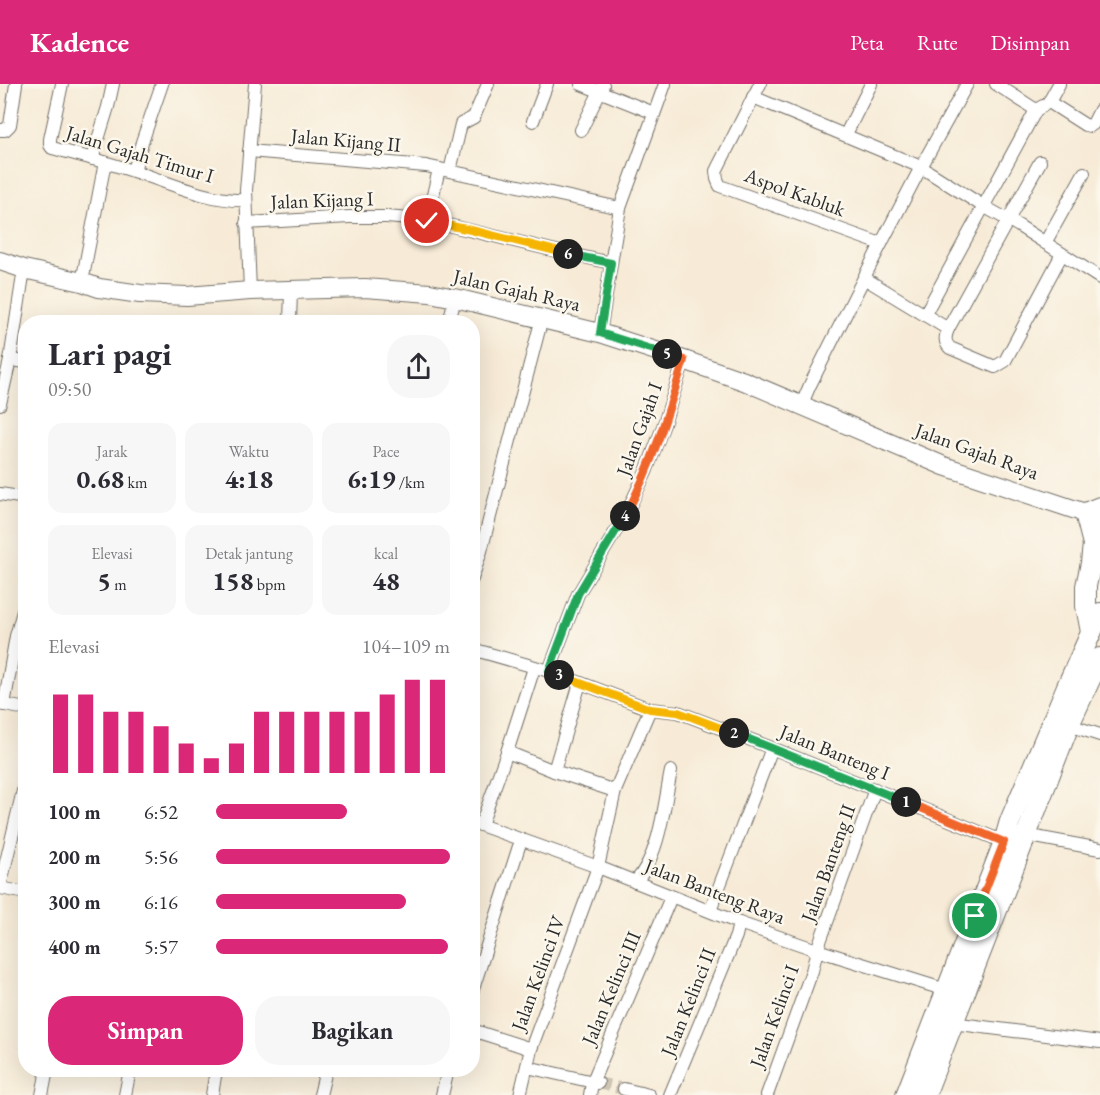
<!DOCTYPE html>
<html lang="id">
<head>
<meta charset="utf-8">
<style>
  body { margin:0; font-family:"EB Garamond",serif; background:#f7f7f7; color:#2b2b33; height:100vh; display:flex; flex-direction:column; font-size:22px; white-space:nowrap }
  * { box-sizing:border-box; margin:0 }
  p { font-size:20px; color:#7c7c81 }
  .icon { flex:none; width:33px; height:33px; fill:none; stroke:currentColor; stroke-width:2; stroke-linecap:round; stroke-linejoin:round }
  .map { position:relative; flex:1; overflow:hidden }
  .side { position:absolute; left:18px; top:231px; width:462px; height:762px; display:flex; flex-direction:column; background:#fff; border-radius:24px; box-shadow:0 6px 24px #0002 }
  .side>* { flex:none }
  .pin { position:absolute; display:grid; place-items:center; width:51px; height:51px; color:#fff; margin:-26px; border:3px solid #fff; border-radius:50%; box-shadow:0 2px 6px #0007 }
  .km { position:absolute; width:30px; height:30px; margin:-15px; border-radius:50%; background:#222; color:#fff; font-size:16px; line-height:30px; text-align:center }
  .round { display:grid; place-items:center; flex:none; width:63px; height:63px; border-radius:24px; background:#f7f7f7 }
  .overview { display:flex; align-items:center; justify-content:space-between; height:102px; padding:0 30px }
  h1 { font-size:33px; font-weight:700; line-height:45px }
  .figures { display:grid; grid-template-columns:repeat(3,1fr); gap:9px; height:102px; padding:6px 30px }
  .figures div { display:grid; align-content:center; border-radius:15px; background:#f7f7f7; text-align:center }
  .figures b { font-size:26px; font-weight:700 }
  .figures small { font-size:16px; font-weight:400 }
  .figures p { font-size:16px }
  .chart { height:168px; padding:12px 30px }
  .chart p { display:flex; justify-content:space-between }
  .chart svg { width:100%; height:108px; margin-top:6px; stroke:#db2777; stroke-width:6 }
  .action { display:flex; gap:12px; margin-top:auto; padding:12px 30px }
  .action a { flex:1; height:69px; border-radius:24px; background:#db2777; color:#fff; font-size:24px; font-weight:700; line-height:69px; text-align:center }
  .action a+a { background:#f7f7f7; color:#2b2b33 }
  ul { padding:0 30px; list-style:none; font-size:20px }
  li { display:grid; grid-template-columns:96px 72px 1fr; align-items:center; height:45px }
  li i { height:15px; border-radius:8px; background:#db2777 }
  header { display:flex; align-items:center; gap:36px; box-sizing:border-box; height:84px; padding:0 30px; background:#db2777; color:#fff }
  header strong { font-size:28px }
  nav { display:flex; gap:33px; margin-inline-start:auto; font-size:21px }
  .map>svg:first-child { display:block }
</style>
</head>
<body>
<header>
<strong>Kadence</strong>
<nav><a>Peta</a><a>Rute</a><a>Disimpan</a></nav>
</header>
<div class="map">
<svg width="1100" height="1011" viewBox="0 0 1100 1011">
  <rect width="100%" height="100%" fill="#fbf7ec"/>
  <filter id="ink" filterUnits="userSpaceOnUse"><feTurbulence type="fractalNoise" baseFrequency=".0167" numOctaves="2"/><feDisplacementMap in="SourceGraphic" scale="12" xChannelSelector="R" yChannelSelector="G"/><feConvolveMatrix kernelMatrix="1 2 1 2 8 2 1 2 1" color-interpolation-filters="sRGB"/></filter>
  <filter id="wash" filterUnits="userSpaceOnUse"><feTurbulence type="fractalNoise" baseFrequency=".008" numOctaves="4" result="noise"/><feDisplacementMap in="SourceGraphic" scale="24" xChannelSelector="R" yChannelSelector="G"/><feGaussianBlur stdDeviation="1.35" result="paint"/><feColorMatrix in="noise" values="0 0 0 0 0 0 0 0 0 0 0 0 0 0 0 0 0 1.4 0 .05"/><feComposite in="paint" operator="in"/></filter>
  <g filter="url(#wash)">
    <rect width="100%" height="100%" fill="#f7ebd7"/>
  </g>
  <g filter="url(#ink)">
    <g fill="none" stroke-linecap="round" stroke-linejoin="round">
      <path stroke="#cec5b5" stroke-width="12" stroke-dasharray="12 6" stroke-linecap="butt" d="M598 999 624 1005"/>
      <g stroke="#726e67" stroke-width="14">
        <g id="street">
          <path d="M62 0 50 55V61L52 64C79 71 107 78 133 87 168 98 209 118 246 116"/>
          <path d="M581 0 654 29"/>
          <path d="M760 0 716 87 717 95 720 102 881 160 810 301 801 322"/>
          <path d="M996 0 1036 26 1043 22"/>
          <path d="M1059 0 1049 18 1085 41 1090 42 1093 40 1100 26"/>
          <path d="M753 13 921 83 983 122 1019 142 1100 194"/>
          <path d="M533 37 547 0"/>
          <path d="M0 46H5L10 41 16 0"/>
          <path d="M581 46 603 1"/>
          <path d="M846 50 871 0"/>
          <path d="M249 67 426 82 620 124"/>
          <path d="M92 75 108 23 113 0"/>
          <path d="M134 87 142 58 162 0"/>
          <path d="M450 87 461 40 474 33 488 0"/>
          <path d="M427 137 439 85"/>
          <path d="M246 139 349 133H387L431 137 552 166 611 179"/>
          <path d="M1045 159 1084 89"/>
          <path d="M881 160 921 83 967 0"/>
          <path d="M864 194 948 245C945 253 944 258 950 264L995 283 1005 277 1062 170"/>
          <path d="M82 198 105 78"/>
          <path d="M250 207 246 106 255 0"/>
          <path d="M925 230 1036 26"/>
          <path d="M290 238 291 207"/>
          <path d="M449 238 455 214"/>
          <path d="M948 245 1040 78"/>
          <path d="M600 249 620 124 665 0"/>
          <path d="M10 276 26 278"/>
          <path d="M0 320 10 276 24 185"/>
          <path d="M0 410 26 414"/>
          <path d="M472 495 481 467 542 234"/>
          <path d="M472 565 549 587 650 625 678 628 772 664 1004 758"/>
          <path d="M549 587 578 510 626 430 646 388 664 340 684 276"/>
          <path d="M0 620 26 625"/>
          <path d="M4 621 16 552 26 517"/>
          <path d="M1069 641 1100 651"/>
          <path d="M507 668 554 687 615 707"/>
          <path d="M554 687 580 599"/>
          <path d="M472 738 598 783 739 839 817 866 946 906"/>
          <path d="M481 741 507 668 534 584"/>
          <path d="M1025 751 1100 765"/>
          <path d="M635 798C660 772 664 721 671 687"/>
          <path d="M0 803 26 694"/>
          <path d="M0 804 26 809"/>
          <path d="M710 827 772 664"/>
          <path d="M472 908 521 756"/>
          <path d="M952 939 1100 958"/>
          <path d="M472 946 531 965"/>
          <path d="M527 983 598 999"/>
          <path d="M624 1005 649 1011"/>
          <path d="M42 1011 47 986"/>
          <path d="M125 1011 130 986"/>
          <path d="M212 1011 216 986"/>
          <path d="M320 1011 326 986"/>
          <path d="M442 1011 448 986"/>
          <path d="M520 1011 531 965 598 783 615 707 650 625"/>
          <path d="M590 1011 592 999 671 813"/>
          <path d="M670 1011 736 852 739 839"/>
          <path d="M767 1011 812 887 817 866 875 705"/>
        </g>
      </g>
      <g stroke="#726e67" stroke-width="20">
        <path id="secondary" d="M0 177 24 185 82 198 99 204 140 210 187 212 250 207 365 204 430 209 455 214 600 249 684 276 744 297 944 382 1085 429 1100 438"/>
      </g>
      <g stroke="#726e67" stroke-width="22">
        <g id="primary">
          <path d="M1091 548 1086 522V502L1091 479 1093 460 1085 429 1100 423"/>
          <path d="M906 1011 1004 758 1010 737 1068 600 1100 529"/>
          <path d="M925 1011 1069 641 1100 574"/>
        </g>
      </g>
      <use href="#street" stroke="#fff" stroke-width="12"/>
      <use href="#secondary" stroke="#fff" stroke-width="18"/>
      <use href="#primary" stroke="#fff" stroke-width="20"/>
    </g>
  </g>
  <g fill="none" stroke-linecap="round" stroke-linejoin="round" filter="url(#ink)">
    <g stroke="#fff" stroke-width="12">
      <path id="split-1" d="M906 718 1004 758 975 832"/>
    </g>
    <g stroke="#fff" stroke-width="12">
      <path id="split-2" d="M734 649 906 718"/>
    </g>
    <g stroke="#fff" stroke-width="12">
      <path id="split-3" d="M559 591 650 625 678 628 734 649"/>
    </g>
    <g stroke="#fff" stroke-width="12">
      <path id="split-4" d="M559 591 549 587 578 510 625 432"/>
    </g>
    <g stroke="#fff" stroke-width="12">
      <path id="split-5" d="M625 432C652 382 668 329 684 276L667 270"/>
    </g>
    <g stroke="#fff" stroke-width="12">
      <path id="split-6" d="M568 170 611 179 600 249 667 270"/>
    </g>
    <g stroke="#fff" stroke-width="12">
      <path id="split-7" d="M427 137 471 146 568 170"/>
    </g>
    <use href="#split-1" stroke="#f0652b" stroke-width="8"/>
    <use href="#split-2" stroke="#22a559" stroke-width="8"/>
    <use href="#split-3" stroke="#f5b400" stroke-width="8"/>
    <use href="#split-4" stroke="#22a559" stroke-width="8"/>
    <use href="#split-5" stroke="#f0652b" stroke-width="8"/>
    <use href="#split-6" stroke="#22a559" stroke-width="8"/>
    <use href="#split-7" stroke="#f5b400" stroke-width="8"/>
  </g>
  <g text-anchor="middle" stroke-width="5" stroke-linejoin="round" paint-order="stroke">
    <g font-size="20" fill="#2b2b2b" stroke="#fbf7ec">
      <text transform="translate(346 56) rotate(5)" y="7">Jalan Kijang II</text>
      <text transform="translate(140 70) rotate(17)" y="7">Jalan Gajah Timur I</text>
      <text transform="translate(795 108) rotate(20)" y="7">Aspol Kabluk</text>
      <text transform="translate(322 116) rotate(-2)" y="7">Jalan Kijang I</text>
      <text transform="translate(517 206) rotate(13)" y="7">Jalan Gajah Raya</text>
      <text transform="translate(639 345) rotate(-70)" y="7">Jalan Gajah I</text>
      <text transform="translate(977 367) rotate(20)" y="7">Jalan Gajah Raya</text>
      <text transform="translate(835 668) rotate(22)" y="7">Jalan Banteng I</text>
      <text transform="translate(828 779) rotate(-70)" y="7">Jalan Banteng II</text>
      <text transform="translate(715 807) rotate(21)" y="7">Jalan Banteng Raya</text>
      <text transform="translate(538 889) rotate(-70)" y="7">Jalan Kelinci IV</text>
      <text transform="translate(611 904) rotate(-67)" y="7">Jalan Kelinci III</text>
      <text transform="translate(688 918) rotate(-68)" y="7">Jalan Kelinci II</text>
      <text transform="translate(774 932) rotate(-70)" y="7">Jalan Kelinci I</text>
    </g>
  </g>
</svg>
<div class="pin" style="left:975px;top:832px;background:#1e9e55"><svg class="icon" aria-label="arrive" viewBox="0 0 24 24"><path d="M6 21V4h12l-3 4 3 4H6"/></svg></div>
<div class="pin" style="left:427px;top:137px;background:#d93025"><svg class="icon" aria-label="check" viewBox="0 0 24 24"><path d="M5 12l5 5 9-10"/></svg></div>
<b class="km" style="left:906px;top:718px">1</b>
<b class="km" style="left:734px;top:649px">2</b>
<b class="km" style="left:559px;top:591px">3</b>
<b class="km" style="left:625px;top:432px">4</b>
<b class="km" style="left:667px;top:270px">5</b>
<b class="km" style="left:568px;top:170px">6</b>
<section class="side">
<div class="overview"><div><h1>Lari pagi</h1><p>09:50</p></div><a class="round"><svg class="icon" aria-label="share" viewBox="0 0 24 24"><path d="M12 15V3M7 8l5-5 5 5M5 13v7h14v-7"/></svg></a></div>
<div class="figures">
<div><p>Jarak</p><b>0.68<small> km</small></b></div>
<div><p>Waktu</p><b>4:18</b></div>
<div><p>Pace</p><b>6:19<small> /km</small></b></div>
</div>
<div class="figures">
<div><p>Elevasi</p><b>5<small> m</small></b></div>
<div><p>Detak jantung</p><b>158<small> bpm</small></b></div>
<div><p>kcal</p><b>48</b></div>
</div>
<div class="chart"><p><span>Elevasi</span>104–109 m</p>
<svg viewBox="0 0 160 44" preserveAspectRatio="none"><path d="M5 44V12M15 44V12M25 44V19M35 44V19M45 44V25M55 44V32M65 44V38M75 44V32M85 44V19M95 44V19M105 44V19M115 44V19M125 44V19M135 44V12M145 44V6M155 44V6"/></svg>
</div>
<ul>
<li><b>100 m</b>6:52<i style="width:56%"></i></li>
<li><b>200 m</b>5:56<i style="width:100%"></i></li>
<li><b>300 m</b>6:16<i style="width:81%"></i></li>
<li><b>400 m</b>5:57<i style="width:99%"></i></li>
</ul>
<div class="action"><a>Simpan</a><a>Bagikan</a></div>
</section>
</div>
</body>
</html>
